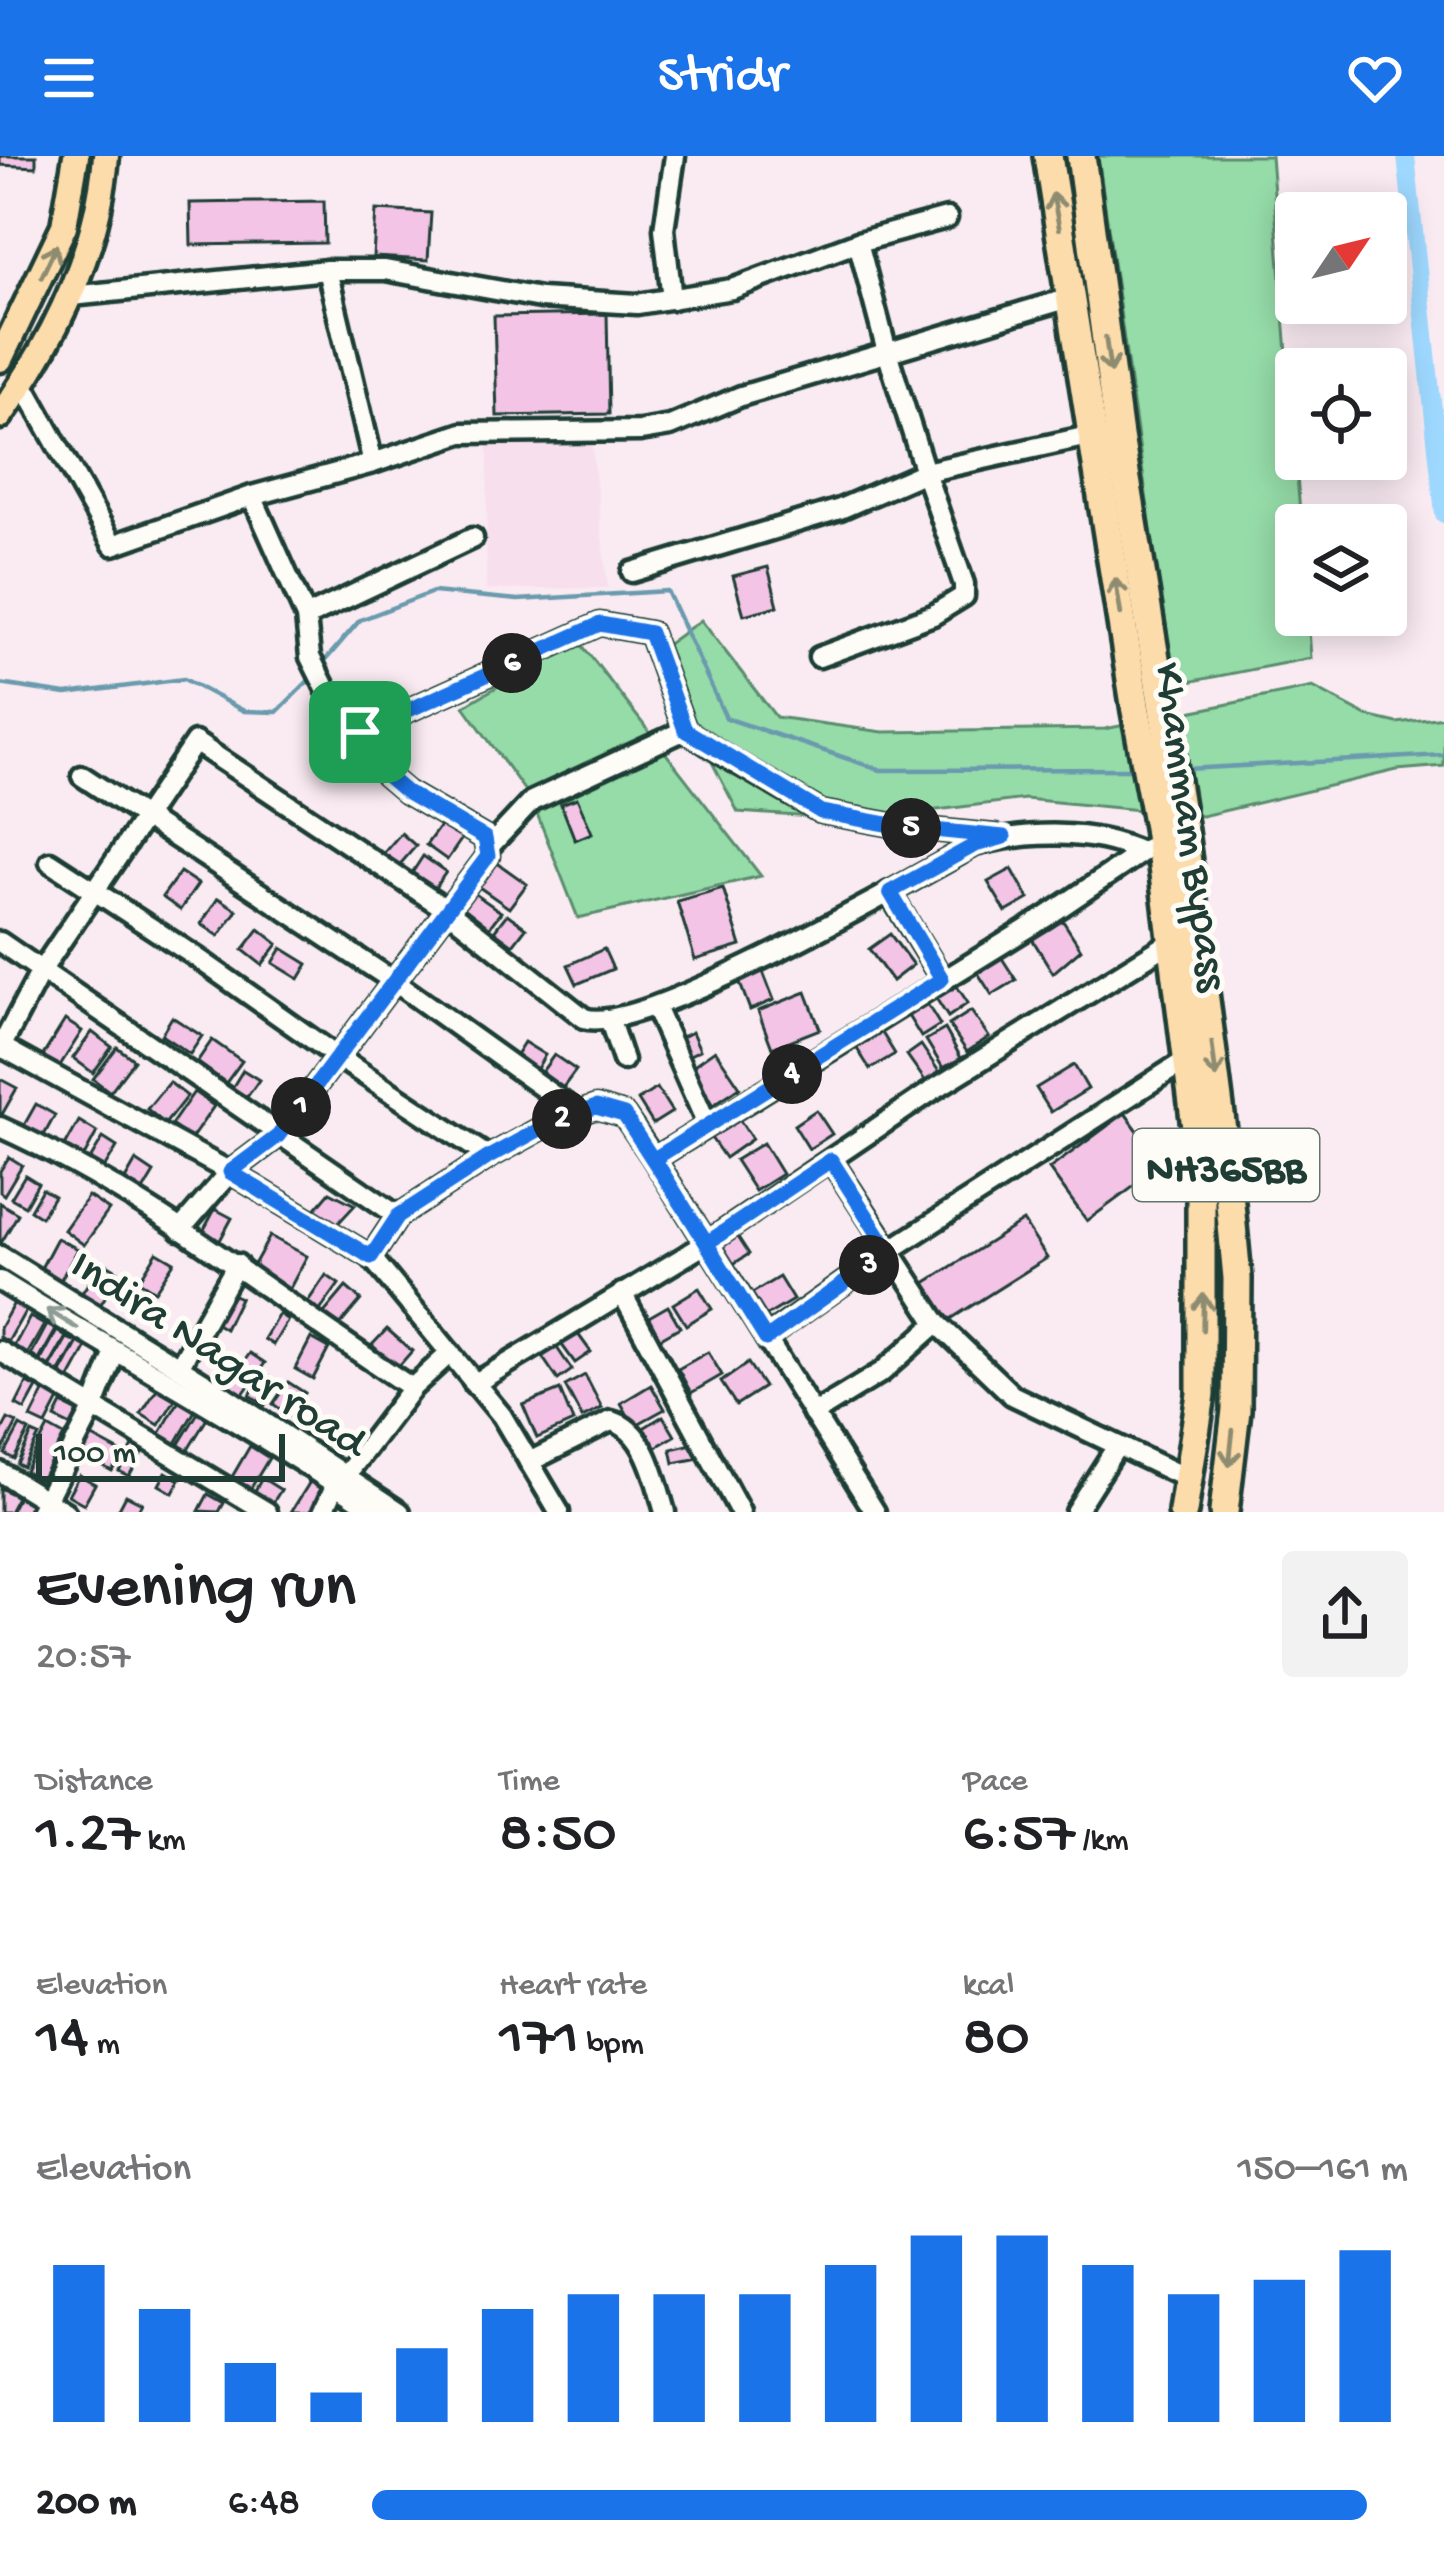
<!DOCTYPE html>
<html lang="en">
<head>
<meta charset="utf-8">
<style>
  body { margin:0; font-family:"Gochi Hand",sans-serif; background:#f2f2f2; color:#202124; height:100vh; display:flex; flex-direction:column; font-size:45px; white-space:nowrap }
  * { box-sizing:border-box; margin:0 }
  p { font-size:39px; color:#757577 }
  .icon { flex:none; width:66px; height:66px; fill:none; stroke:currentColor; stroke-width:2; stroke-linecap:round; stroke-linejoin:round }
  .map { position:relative; height:1356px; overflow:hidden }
  .details { display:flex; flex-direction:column; background:#fff; flex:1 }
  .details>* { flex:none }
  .needle { width:78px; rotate:55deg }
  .tools { position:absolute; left:1275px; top:36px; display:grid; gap:24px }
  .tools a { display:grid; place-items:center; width:132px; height:132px; border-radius:12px; background:#fff; box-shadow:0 6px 30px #0003; font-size:60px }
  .scale { position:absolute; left:36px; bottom:30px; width:249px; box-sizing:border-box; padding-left:12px; border:6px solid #1f3d34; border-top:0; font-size:33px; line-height:42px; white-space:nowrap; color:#1f3d34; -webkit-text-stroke:9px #fdfcf7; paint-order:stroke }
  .pin { position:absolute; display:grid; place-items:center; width:102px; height:102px; color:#fff; margin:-51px; border-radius:24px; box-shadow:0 6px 18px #0006 }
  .km { position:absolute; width:60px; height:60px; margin:-30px; border-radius:50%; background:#222; color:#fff; font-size:33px; line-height:60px; text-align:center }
  .round { display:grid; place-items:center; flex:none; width:126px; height:126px; border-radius:12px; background:#f2f2f2 }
  .overview { display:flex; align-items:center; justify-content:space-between; height:204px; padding:0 36px }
  h1 { font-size:66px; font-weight:600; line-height:90px }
  .metrics { display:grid; grid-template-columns:repeat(3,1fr); gap:18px; height:204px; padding:12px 36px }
  .metrics div { display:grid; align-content:center }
  .metrics b { font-size:60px; font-weight:600 }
  .metrics small { font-size:33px; font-weight:400 }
  .metrics p { font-size:33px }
  .chart { height:336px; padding:24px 36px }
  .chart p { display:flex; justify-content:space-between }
  .chart svg { width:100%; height:216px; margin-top:12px; stroke:#1a73e8; stroke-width:6 }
  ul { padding:0 36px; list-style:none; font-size:39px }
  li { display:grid; grid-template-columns:192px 144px 1fr; align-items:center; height:90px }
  li i { height:30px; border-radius:15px; background:#1a73e8 }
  header { display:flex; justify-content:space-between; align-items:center; height:156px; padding:0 36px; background:#1a73e8; color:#fff; font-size:54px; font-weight:600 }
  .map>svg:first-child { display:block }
</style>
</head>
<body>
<header><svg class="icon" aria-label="menu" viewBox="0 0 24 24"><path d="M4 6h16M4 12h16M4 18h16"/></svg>Stridr<svg class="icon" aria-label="heart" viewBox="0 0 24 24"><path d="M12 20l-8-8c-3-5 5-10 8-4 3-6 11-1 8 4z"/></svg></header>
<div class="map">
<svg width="1444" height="1356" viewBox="0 0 1444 1356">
  <rect width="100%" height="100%" fill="#faebf2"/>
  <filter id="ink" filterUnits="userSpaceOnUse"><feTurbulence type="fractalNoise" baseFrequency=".00833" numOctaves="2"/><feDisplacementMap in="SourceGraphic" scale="24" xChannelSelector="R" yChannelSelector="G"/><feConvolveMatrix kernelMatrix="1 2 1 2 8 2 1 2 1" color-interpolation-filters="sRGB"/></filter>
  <g filter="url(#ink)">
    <path fill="#f8dfee" d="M590 269 608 432 486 434 488 278Z"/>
    <g fill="#96dca9" stroke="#5a8c6e" stroke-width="3">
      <path d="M1098 0H1271L1301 369H1296V459H1308L1311 502 1173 529Z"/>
      <path d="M701 464 776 561 883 576 1105 573 1313 531 1367 560 1397 567 1444 561V610L1397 614 1202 660 1025 643 857 664 738 656 655 497Z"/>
      <path d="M578 484 761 720 578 762 532 645 464 550Z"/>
    </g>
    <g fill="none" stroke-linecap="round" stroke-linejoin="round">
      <g stroke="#6b9aad" stroke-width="4.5">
        <path d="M323 507 360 464 433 436 518 444 667 435 726 562 881 614 1139 613"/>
        <path d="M0 528 66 538 184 523 244 555 277 556 312 521"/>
        <path d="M1186 613 1444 599"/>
      </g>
      <path stroke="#9ed8fe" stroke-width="18" d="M1406 0 1444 358"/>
    </g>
    <g fill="#f4c4e6" stroke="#1f3d34" stroke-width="3">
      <path d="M0 0H36V11L0 9Z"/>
      <path d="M324 45 325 87 191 89 190 47Z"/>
      <path d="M376 54 431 57 428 104 373 101Z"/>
      <path d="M607 158 609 258 497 260 494 160Z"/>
      <path d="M768 411 778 450 744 459 733 420Z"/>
      <path d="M577 642 592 677 575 684 561 648Z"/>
      <path d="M442 667 463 681 447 704 426 689Z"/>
      <path d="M401 677 416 690 396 713 381 700Z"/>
      <path d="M423 700 446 716 432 736 410 720Z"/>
      <path d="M496 706 527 728 509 752 479 731Z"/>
      <path d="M1012 713 1029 743 1006 756 988 726Z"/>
      <path d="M180 716 198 728 180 754 162 741Z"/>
      <path d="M723 732 741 790 695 804 677 745Z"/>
      <path d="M471 735 501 756 488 773 459 752Z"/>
      <path d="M218 742 237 754 219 780 201 768Z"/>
      <path d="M507 758 526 772 513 789 494 775Z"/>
      <path d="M1063 765 1081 793 1053 817 1031 781Z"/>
      <path d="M259 773 278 788 262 809 243 794Z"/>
      <path d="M890 778 913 809 892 825 869 793Z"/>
      <path d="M282 792 308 808 299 823 273 807Z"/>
      <path d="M604 793 613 813 577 828 568 809Z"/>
      <path d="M998 796 1016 824 992 839 974 811Z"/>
      <path d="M762 813 774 844 750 854 738 822Z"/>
      <path d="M952 823 968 847 948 861 932 836Z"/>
      <path d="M806 836 820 873 772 892 758 855Z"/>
      <path d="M924 843 940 869 921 881 905 855Z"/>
      <path d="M971 855 989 881 967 896 949 869Z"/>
      <path d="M172 861 202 880 190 898 161 879Z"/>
      <path d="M65 864 82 875 59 911 42 901Z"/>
      <path d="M879 872 895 898 870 913 854 888Z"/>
      <path d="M945 873 961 902 943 912 926 884Z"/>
      <path d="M92 876 112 891 93 917 73 902Z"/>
      <path d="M692 876 700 894 679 904 671 886Z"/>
      <path d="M212 884 242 905 226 927 197 906Z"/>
      <path d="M524 886 545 899 532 921 510 908Z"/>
      <path d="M921 889 940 917 926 926 907 899Z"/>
      <path d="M117 891 134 904 110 936 93 923Z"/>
      <path d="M715 894 740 931 713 949 688 913Z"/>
      <path d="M554 899 576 914 559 937 538 921Z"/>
      <path d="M1074 909 1088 933 1051 956 1036 932Z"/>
      <path d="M243 914 259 924 247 941 232 932Z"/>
      <path d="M0 923 17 932 0 962Z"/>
      <path d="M169 926 187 940 165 968 147 953Z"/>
      <path d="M657 932 672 956 653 968 638 944Z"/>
      <path d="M194 936 214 950 191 983 171 969Z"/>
      <path d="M36 948 55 959 43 981 23 971Z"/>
      <path d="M816 954 832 978 809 993 794 969Z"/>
      <path d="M1125 957 1163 1009 1087 1065 1049 1013Z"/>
      <path d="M737 960 752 983 725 1002 709 979Z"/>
      <path d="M79 965 97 976 83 1002 64 992Z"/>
      <path d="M103 982 117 991 103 1014 89 1005Z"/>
      <path d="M763 987 782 1018 755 1035 735 1004Z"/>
      <path d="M9 1001 22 1009 4 1039 0 1036V1015Z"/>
      <path d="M136 1005 154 1017 140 1040 122 1029Z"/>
      <path d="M25 1019 38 1027 25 1050 11 1042Z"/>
      <path d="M42 1033 54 1040 41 1061 30 1054Z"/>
      <path d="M330 1036 355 1049 331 1075 311 1058Z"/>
      <path d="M88 1040 109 1054 84 1089 64 1074Z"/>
      <path d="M0 1047 18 1058 0 1089Z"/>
      <path d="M215 1053 232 1062 218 1088 201 1079Z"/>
      <path d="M1023 1065 1047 1102 946 1166 922 1129Z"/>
      <path d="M736 1078 749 1098 730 1110 717 1090Z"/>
      <path d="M270 1080 307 1100 289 1134 251 1114Z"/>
      <path d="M57 1082 78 1093 60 1125 40 1114Z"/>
      <path d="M157 1096 174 1106 155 1135 139 1125Z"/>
      <path d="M102 1105 120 1116 101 1148 82 1137Z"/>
      <path d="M326 1119 339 1128 319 1156 307 1147Z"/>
      <path d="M779 1121 793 1144 763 1162 749 1139Z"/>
      <path d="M346 1131 361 1144 339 1170 324 1157Z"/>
      <path d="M699 1132 712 1153 686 1169 673 1148Z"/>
      <path d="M229 1137 240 1142 225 1173 215 1167Z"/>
      <path d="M15 1145 27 1152 8 1186 0 1181V1172Z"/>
      <path d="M668 1150 680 1171 659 1183 647 1162Z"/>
      <path d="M279 1158 288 1164 273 1189 264 1183Z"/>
      <path d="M30 1161 44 1169 27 1199 13 1192Z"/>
      <path d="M47 1169 56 1174 39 1204 31 1199Z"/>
      <path d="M387 1173 412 1195 397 1212 372 1189Z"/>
      <path d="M575 1174 591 1196 575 1207 559 1185Z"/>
      <path d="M57 1175 66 1181 49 1211 40 1206Z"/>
      <path d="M67 1182 77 1186 59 1217 50 1212Z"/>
      <path d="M311 1182 329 1192 313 1223 295 1213Z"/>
      <path d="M78 1186 87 1191 69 1224 60 1219Z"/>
      <path d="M553 1186 572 1214 558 1224 539 1196Z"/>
      <path d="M708 1196 722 1219 691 1237 678 1213Z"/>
      <path d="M250 1197 265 1207 243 1238 228 1228Z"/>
      <path d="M748 1207 764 1231 736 1249 721 1226Z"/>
      <path d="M263 1217 279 1226 265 1249 250 1239Z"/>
      <path d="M585 1219 602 1252 582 1262 565 1230Z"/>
      <path d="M162 1225 180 1236 159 1269 141 1258Z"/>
      <path d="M288 1226 305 1237 290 1260 273 1248Z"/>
      <path d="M27 1227 37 1232 25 1254 16 1249Z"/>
      <path d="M651 1229 665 1253 634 1270 621 1247Z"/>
      <path d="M45 1234 60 1242 46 1269 31 1262Z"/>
      <path d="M560 1234 573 1266 537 1282 523 1249Z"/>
      <path d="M180 1243 196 1253 175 1289 159 1279Z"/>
      <path d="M62 1248 78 1256 71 1270 55 1262Z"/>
      <path d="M199 1255 208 1261 186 1297 177 1291Z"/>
      <path d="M663 1260 675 1280 649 1295 637 1276Z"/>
      <path d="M8 1263 17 1267 3 1294 0 1278Z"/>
      <path d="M20 1270 29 1275 14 1303 5 1298Z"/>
      <path d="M48 1271 64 1280 41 1324 25 1315Z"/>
      <path d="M32 1277 39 1280 23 1311 17 1308Z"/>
      <path d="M87 1278 122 1297 112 1315 77 1296Z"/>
      <path d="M696 1287 699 1302 674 1307 671 1293Z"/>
      <path d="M133 1290 143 1295 129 1320 119 1315Z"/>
      <path d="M250 1290 269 1302 248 1337 229 1326Z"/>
      <path d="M166 1316 180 1324 173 1337 159 1329Z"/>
      <path d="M79 1319 95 1328 84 1348 68 1339Z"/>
      <path d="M313 1321 329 1331 314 1356H291Z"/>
      <path d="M262 1322 281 1334 270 1351 252 1340Z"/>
      <path d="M0 1332 17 1341 9 1356H0Z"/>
      <path d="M20 1337 33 1345 27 1356H10Z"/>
      <path d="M208 1338 224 1347 219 1356 199 1355Z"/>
      <path d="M126 1339 142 1347 137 1356H117Z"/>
    </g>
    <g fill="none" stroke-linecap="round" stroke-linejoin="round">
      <g stroke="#1f3d34" stroke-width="27">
        <g id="minor">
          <path d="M858 86 887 196 925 316 1093 279"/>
          <path d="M327 114 373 307"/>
          <path d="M71 140 327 114H385L540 142 637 148 732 133 858 86 947 62"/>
          <path d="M672 143 664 73 675 0"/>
          <path d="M23 228 113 389 252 340 373 307 462 277 640 275 670 270 741 240 1073 141"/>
          <path d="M632 416 840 353 925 316 964 428V440L933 459 819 501"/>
          <path d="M306 461 473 382"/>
          <path d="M360 576 600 468 650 477 685 574 733 605 821 656 903 671 995 680"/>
          <path d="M82 620 395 826 578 957"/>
          <path d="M489 691 532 645 685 574"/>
          <path d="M50 706 196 801 339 902 489 1001"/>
          <path d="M889 736 942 823"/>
          <path d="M0 786 398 1060"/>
          <path d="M655 851 707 968"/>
          <path d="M610 865 623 904"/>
          <path d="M0 890 230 1016 371 1101"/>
          <path d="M0 893 41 815 195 586 450 756 584 862C639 881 912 724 975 689 1027 675 1092 673 1141 696"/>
          <path d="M0 971C149 1038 276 1143 412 1232"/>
          <path d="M654 1003 1046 761 1148 692"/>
          <path d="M831 1004 937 1167"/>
          <path d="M180 1074 230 1016 278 980 488 700 485 682 406 636 386 619 360 576 328 537 310 501 306 461 252 340"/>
          <path d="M0 1100 214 1233 400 1356"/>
          <path d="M0 1125C125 1203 255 1272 377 1356"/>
          <path d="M622 1137 740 1356"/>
          <path d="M766 1182 889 1095 1186 904"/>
          <path d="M0 1195 267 1356"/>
          <path d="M179 1211 237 1108"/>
          <path d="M474 1228 707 1087 933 934 1171 786"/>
          <path d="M813 1258 882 1216 937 1167 1012 1239 1188 1323"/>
          <path d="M529 1306 611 1265C646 1273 656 1326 665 1356"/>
          <path d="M0 1316 65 1356"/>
          <path d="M346 1319 412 1232 450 1197"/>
          <path d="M40 1356 93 1253 115 1196"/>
          <path d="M323 1356 336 1328"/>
          <path d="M559 1356 502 1260 371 1101 398 1060 489 1001 553 966 596 951 624 959 654 1003 875 1356"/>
          <path d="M1075 1356 1117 1290"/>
        </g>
      </g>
      <g stroke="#1f3d34" stroke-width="33">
        <g id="major">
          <path d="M0 203 64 70 76 0"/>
          <path d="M0 260C55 183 98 95 106 0"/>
        </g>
      </g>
      <g stroke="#1f3d34" stroke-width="36">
        <g id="highway">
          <path d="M1048 0 1136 555 1158 671 1201 1011V1238L1183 1356"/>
          <path d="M1081 0 1119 280 1183 675 1226 1005 1237 1122 1236 1254 1224 1356"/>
        </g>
      </g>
      <use href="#minor" stroke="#fdfcf7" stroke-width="18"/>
      <use href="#major" stroke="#fddcac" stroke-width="24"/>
      <use href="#highway" stroke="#fddcac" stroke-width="27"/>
    </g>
    <defs><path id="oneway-shaft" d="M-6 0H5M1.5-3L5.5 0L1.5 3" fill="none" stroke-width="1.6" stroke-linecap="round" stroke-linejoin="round" transform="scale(3)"/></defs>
    <g stroke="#8e8c70">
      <use href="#oneway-shaft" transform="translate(1056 55) rotate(-101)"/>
      <use href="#oneway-shaft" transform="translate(49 105) rotate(-65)"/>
      <use href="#oneway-shaft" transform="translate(1108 199) rotate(82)"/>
      <use href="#oneway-shaft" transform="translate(1118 440) rotate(-99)"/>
      <use href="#oneway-shaft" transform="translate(1214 904) rotate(83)"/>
      <use href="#oneway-shaft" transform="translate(1203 1156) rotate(-89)"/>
      <use href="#oneway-shaft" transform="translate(1231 1292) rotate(96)"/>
    </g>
    <use stroke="#8e9c96" href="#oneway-shaft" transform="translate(62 1163) rotate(-148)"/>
  </g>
  <g fill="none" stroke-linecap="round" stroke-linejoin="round" filter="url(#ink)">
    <g stroke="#fff" stroke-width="24">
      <path id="route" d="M360 576 386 619 406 636 485 682 488 700 278 980 230 1016 371 1101 398 1060 489 1001 553 966 596 951 624 959 707 1087 831 1004 889 1095 766 1183 654 1003 942 823 890 736 975 689 1004 681 903 671 821 656 685 574 650 477 600 468 360 576"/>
    </g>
    <use href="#route" stroke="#1a73e8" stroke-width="15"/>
  </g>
  <g text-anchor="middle" stroke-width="10" stroke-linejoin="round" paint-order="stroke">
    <rect fill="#fdfcf7" stroke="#62766e" stroke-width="3" x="1133" y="973" width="186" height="72" rx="9"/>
    <g font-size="42" font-weight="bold" fill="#1f3d34">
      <text x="1226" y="1024">NH365BB</text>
    </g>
    <g font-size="45" fill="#1f3d34" stroke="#fdfcf7">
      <text transform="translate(1195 670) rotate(82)" y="16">Khammam Bypass</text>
      <text transform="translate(221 1194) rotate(33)" y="16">Indira Nagar road</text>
    </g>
  </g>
</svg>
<div class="tools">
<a><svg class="needle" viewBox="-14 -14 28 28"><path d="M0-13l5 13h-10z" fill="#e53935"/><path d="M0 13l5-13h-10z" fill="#757577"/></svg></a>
<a><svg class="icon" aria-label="locate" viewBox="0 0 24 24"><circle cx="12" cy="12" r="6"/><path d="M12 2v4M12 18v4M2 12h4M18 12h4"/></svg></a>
<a><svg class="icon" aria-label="layers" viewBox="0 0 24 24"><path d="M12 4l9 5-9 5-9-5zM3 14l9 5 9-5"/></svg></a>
</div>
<div class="scale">100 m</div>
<div class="pin" style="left:360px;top:576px;background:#1e9e55"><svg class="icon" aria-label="arrive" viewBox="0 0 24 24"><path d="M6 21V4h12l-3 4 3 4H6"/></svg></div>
<b class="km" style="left:301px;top:951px">1</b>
<b class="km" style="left:562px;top:963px">2</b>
<b class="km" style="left:869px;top:1109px">3</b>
<b class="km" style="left:792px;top:918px">4</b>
<b class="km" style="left:911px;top:672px">5</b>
<b class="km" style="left:512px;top:507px">6</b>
</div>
<section class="details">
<div class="overview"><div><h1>Evening run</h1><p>20:57</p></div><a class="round"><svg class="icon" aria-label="share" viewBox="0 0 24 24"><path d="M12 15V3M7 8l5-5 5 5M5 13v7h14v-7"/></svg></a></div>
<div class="metrics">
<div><p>Distance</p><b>1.27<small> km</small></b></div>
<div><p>Time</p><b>8:50</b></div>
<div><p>Pace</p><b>6:57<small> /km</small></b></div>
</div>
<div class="metrics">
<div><p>Elevation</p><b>14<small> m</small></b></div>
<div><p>Heart rate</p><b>171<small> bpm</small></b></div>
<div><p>kcal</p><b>80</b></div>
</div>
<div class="chart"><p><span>Elevation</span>150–161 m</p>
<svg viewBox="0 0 160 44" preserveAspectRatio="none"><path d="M5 44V12M15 44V21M25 44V32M35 44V38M45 44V29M55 44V21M65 44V18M75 44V18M85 44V18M95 44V12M105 44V6M115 44V6M125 44V12M135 44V18M145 44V15M155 44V9"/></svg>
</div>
<ul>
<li><b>200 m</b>6:48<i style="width:96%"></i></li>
</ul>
</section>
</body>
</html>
